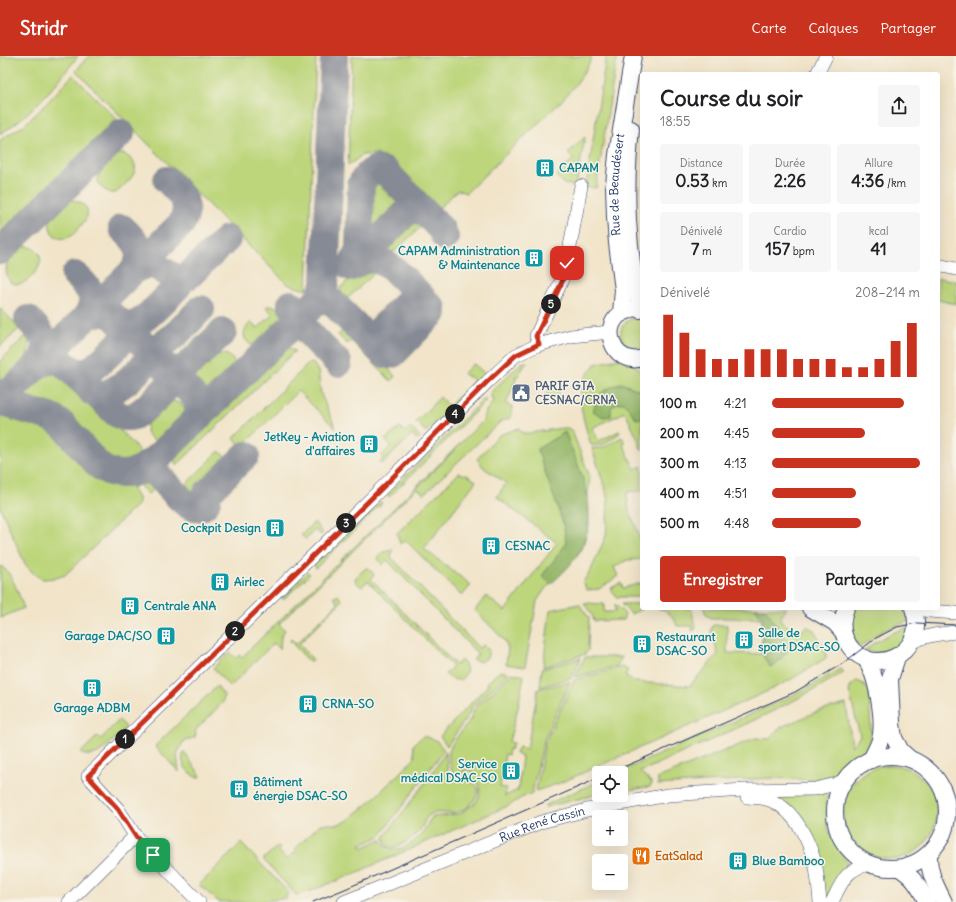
<!DOCTYPE html>
<html lang="fr">
<head>
<meta charset="utf-8">
<style>
  body { margin:0; font-family:Delius,sans-serif; background:#f6f6f6; color:#202124; height:100vh; display:flex; flex-direction:column; font-size:15px; white-space:nowrap }
  * { box-sizing:border-box; margin:0 }
  p { font-size:13px; color:#757577 }
  .icon { flex:none; width:22px; height:22px; fill:none; stroke:currentColor; stroke-width:2; stroke-linecap:round; stroke-linejoin:round }
  .map { position:relative; flex:1; overflow:hidden }
  .drawer { position:absolute; left:640px; top:16px; width:300px; height:538px; display:flex; flex-direction:column; background:#fff; border-radius:4px; box-shadow:0 4px 16px #0002 }
  .drawer>* { flex:none }
  .buttons { position:absolute; left:592px; top:710px; display:grid; gap:8px }
  .buttons a { display:grid; place-items:center; width:36px; height:36px; border-radius:4px; background:#fff; box-shadow:0 4px 16px #0002; font-size:20px }
  .pin { position:absolute; display:grid; place-items:center; width:34px; height:34px; color:#fff; margin:-17px; border-radius:8px; box-shadow:0 2px 6px #0006 }
  .km { position:absolute; width:20px; height:20px; margin:-10px; border-radius:50%; background:#222; color:#fff; font-size:11px; line-height:20px; text-align:center }
  .round { display:grid; place-items:center; flex:none; width:42px; height:42px; border-radius:4px; background:#f6f6f6 }
  .summary { display:flex; align-items:center; justify-content:space-between; height:68px; padding:0 20px }
  h1 { font-size:22px; font-weight:800; line-height:30px }
  .metrics { display:grid; grid-template-columns:repeat(3,1fr); gap:6px; height:68px; padding:4px 20px }
  .metrics div { display:grid; align-content:center; border-radius:4px; background:#f6f6f6; text-align:center }
  .metrics b { font-size:17px; font-weight:800 }
  .metrics small { font-size:11px; font-weight:400 }
  .metrics p { font-size:11px }
  .chart { height:112px; padding:8px 20px }
  .chart p { display:flex; justify-content:space-between }
  .chart svg { width:100%; height:72px; margin-top:4px; stroke:#c8321e; stroke-width:6 }
  .button { display:flex; gap:8px; margin-top:auto; padding:8px 20px }
  .button a { flex:1; height:46px; border-radius:4px; background:#c8321e; color:#fff; font-size:16px; font-weight:800; line-height:46px; text-align:center }
  .button a+a { background:#f6f6f6; color:#202124 }
  ul { padding:0 20px; list-style:none; font-size:13px }
  li { display:grid; grid-template-columns:64px 48px 1fr; align-items:center; height:30px }
  li i { height:10px; border-radius:5px; background:#c8321e }
  header { display:flex; align-items:center; gap:24px; box-sizing:border-box; height:56px; padding:0 20px; background:#c8321e; color:#fff }
  header strong { font-size:19px }
  nav { display:flex; gap:22px; margin-inline-start:auto; font-size:14px }
  .map>svg:first-child { display:block }
</style>
</head>
<body>
<header>
<strong>Stridr</strong>
<nav><a>Carte</a><a>Calques</a><a>Partager</a></nav>
</header>
<div class="map">
<svg width="956" height="846" viewBox="0 0 956 846">
  <rect width="100%" height="100%" fill="#f7f3e8"/>
  <filter id="ink" filterUnits="userSpaceOnUse"><feTurbulence type="fractalNoise" baseFrequency=".025" numOctaves="2"/><feDisplacementMap in="SourceGraphic" scale="8" xChannelSelector="R" yChannelSelector="G"/><feConvolveMatrix kernelMatrix="1 2 1 2 8 2 1 2 1" color-interpolation-filters="sRGB"/></filter>
  <filter id="wash" filterUnits="userSpaceOnUse"><feTurbulence type="fractalNoise" baseFrequency=".012" numOctaves="4" result="noise"/><feDisplacementMap in="SourceGraphic" scale="16" xChannelSelector="R" yChannelSelector="G"/><feGaussianBlur stdDeviation="0.9" result="paint"/><feColorMatrix in="noise" values="0 0 0 0 0 0 0 0 0 0 0 0 0 0 0 0 0 1.4 0 .05"/><feComposite in="paint" operator="in"/></filter>
  <g filter="url(#wash)">
    <rect width="100%" height="100%" fill="#f1e4c9"/>
    <g fill="#bdd67b" stroke="#6c826c">
      <path d="M0 0H78C56 29 32 58 0 78Z"/>
      <path d="M88 0H316L307 233H302L287 228 76 15Z"/>
      <path d="M352 0H592C581 30 550 56 528 77 507 97 487 117 466 137L458 134 440 151 436 153 429 150 378 98 362 99 348 110Z"/>
      <path d="M606 0H617L596 132 586 131Z"/>
      <path d="M73 19 118 64 0 179V84L24 69 39 55Z"/>
      <path d="M585 81 576 130 564 128 556 120 573 103 568 97Z"/>
      <path d="M124 98C148 112 128 125 116 137H110C92 128 97 118 107 106 109 103 111 100 115 99 117 98 121 98 124 98Z"/>
      <path d="M377 119 384 121 403 143V147L401 152 376 175C371 174 369 172 367 167L368 127 371 122Z"/>
      <path d="M73 144C93 149 90 161 78 173 76 175 73 180 69 181 66 183 61 183 57 181 50 178 47 167 52 160 56 153 65 146 73 144Z"/>
      <path d="M419 167 424 168 395 195 391 196 387 194 386 191V187L403 171 411 168Z"/>
      <path d="M27 190C51 196 39 218 23 227 20 229 15 228 11 227 0 212 9 195 27 190Z"/>
      <path d="M367 212H377L378 214 348 242 343 239 340 235 341 231 360 214Z"/>
      <path d="M938 222 956 225V248L938 244Z"/>
      <path d="M268 250C280 250 285 255 283 267L261 289 253 290C241 283 242 275 251 266L258 272 273 258 266 251Z"/>
      <path d="M0 252 20 272 0 291Z"/>
      <path d="M636 262 642 263V291C621 299 610 266 636 262Z"/>
      <path d="M347 270 395 320 391 325 351 285 347 288 338 279Z"/>
      <path d="M27 279C35 298 18 318 0 325V305Z"/>
      <path d="M280 291H286L295 295 177 409 173 402V399Z"/>
      <path d="M226 298C243 308 232 317 222 327 219 330 215 336 211 337 199 341 195 329 196 320L218 299Z"/>
      <path d="M617 303C628 305 636 307 642 318V395L638 387 639 386 625 356 592 372 599 385 619 375 620 377 602 389H591C585 369 577 347 583 327 585 320 591 314 595 308Z"/>
      <path d="M527 306 517 321 515 320 516 323 506 348 513 351 511 362 501 365 424 438 417 432 459 390 279 568 285 574 281 580 280 593 274 587 230 631 213 612 230 596 236 602 239 599 242 601 483 365 486 355 493 345 490 337 521 307Z"/>
      <path d="M313 307 318 315 321 338 336 373 298 335 242 391 234 382 308 308Z"/>
      <path d="M473 308 475 309 485 318 426 376 416 366 440 341 449 350 474 325 470 320 468 322 467 320 463 318Z"/>
      <path d="M61 317 67 319 138 393C140 407 121 408 111 405 97 389 78 363 60 351 49 345 34 343 22 340 36 327 40 319 61 317Z"/>
      <path d="M551 330 557 333 561 345V349L544 342Z"/>
      <path d="M485 342V346L389 441 387 438Z"/>
      <path d="M169 345C181 345 190 352 184 364 182 369 163 386 158 385 152 384 149 380 146 376L147 368Z"/>
      <path d="M0 359 49 371 60 380 89 415 101 424 118 429 147 425 156 431 148 438 139 429 132 432 138 442V448L65 519 56 522 43 523 35 519 25 508 0 451Z"/>
      <path d="M400 371 405 376 410 371 420 381 417 383 412 379 382 408 379 406 384 402 382 399 391 390 385 384Z"/>
      <path d="M519 372 522 377H529L563 372H568L572 375 590 421 588 437 589 470 584 486 579 497 566 512 545 533 537 545 525 611 506 608 508 592 504 584 475 554 486 540 505 555 557 487 497 441 506 427 484 412 477 403 499 379Z"/>
      <path d="M622 381 625 387 623 388 635 413 642 410V435L627 436 628 450 642 487V503L627 504 614 511 618 520 599 533 587 534 583 526 591 514 606 480 608 446 606 435 592 392H602Z"/>
      <path d="M219 395 227 402 228 405 198 434 192 435 186 428Z"/>
      <path d="M459 417 467 419 476 425 424 493 471 529 462 540 405 484 400 488 397 477Z"/>
      <path d="M380 445 382 447 316 512 314 509Z"/>
      <path d="M314 466 323 477 321 479 315 474 306 483 301 479Z"/>
      <path d="M393 494 391 501 479 592 483 589 489 594 487 602 480 606 473 604 478 598 387 504 382 509 378 502 379 499 383 496Z"/>
      <path d="M0 510C12 514 19 541 24 552L0 562Z"/>
      <path d="M366 512H369L374 519 371 523 456 609 461 604C469 611 468 618 460 624 454 624 450 623 445 618L453 611 368 525 361 531 356 526 355 522Z"/>
      <path d="M307 516 310 518 283 544V540Z"/>
      <path d="M621 527 623 532 642 527V541H616L611 532Z"/>
      <path d="M338 539 342 545 299 588 313 604 309 605 290 585 291 583 296 588 338 547 334 541Z"/>
      <path d="M584 547 604 548V556H615V548L625 558 623 564 594 565 592 559Z"/>
      <path d="M579 548 589 562 588 594 585 598 543 611 550 554Z"/>
      <path d="M621 548H642V552H644L631 558Z"/>
      <path d="M658 552H691L696 571 695 574 692 575V570H677C674 560 667 555 658 552Z"/>
      <path d="M704 552H787L779 564 799 578 806 570 814 574 826 596V602L790 624 766 636 560 727 536 735 545 687 574 624 622 611 628 614 625 620 635 626 691 630V628L718 598 711 574 713 569H727V597L762 598V562H711L706 559Z"/>
      <path d="M854 552H905L909 565 884 574 860 591C849 581 847 565 854 552Z"/>
      <path d="M909 571C908 579 901 591 894 595 885 599 873 597 865 594 879 583 892 576 909 571Z"/>
      <path d="M585 601H622L617 610 575 621Z"/>
      <path d="M581 602 572 622 540 631 542 613Z"/>
      <path d="M840 613 844 616C780 656 709 684 640 716L652 727 650 731 621 735V717H617L787 642 816 627Z"/>
      <path d="M500 615 509 617 472 651 469 658 447 690 440 680 488 629 487 627Z"/>
      <path d="M512 617 524 620 518 651 509 686 513 687 511 693H509L508 699 505 698 500 731 506 732 505 740 518 734 522 701 516 697 519 691 527 693 538 633 570 626 544 684 532 737 521 742 508 750 351 819 308 836 296 839 263 803 278 790 280 793 278 795 287 803 297 795 295 793 320 768H338L347 765 369 747 415 702 413 689 423 680 436 684 444 694 380 780 363 788H360L362 792 381 783C390 803 412 790 422 777 426 772 428 766 432 761L460 758 476 746 479 741 480 731 477 726 471 722 472 715 464 714V721L453 718C451 711 447 700 450 693 455 679 472 668 474 653Z"/>
      <path d="M856 625 862 627 869 635 871 676 869 685 866 693 837 718 817 724 771 722 658 729V722L756 682 769 683 781 671 819 655 846 648 852 690 860 680 849 635 851 630Z"/>
      <path d="M217 630 224 639 223 646 195 675 196 677 195 681 183 686 177 698 179 716 155 690Z"/>
      <path d="M119 664 126 671C115 682 97 707 80 697L98 680 101 683Z"/>
      <path d="M184 696 201 720 198 722C188 718 179 707 184 696Z"/>
      <path d="M446 696 448 718C455 724 479 722 478 735 477 745 464 756 454 757 446 758 434 754 427 761 424 764 423 771 420 774 413 782 387 804 384 781L428 723Z"/>
      <circle cx="890" cy="756" r="47"/>
      <path d="M599 725V738L545 751V749Z"/>
      <path d="M824 737 828 740C823 765 830 787 847 805L846 809 848 811 826 842H824L811 786 767 740Z"/>
      <path d="M241 787 289 837 286 839 287 842 258 846H219L199 829Z"/>
    </g>
    <g fill="#96b76b" stroke="#587364">
      <path d="M621 327 642 335V362L636 363 625 347H617L611 352V360L603 361 593 355C599 335 602 335 621 327Z"/>
      <path d="M565 376C580 415 602 455 579 496 573 508 561 518 551 528L542 520 566 488 564 470 537 393Z"/>
      <path d="M755 552H765L791 591 777 607 770 611 762 598V562Z"/>
    </g>
    <g fill="none" stroke-linecap="round" stroke-linejoin="round">
      <g stroke="#868a94" stroke-width="28">
        <path d="M122 172C136 185 145 194 135 213"/>
        <path d="M0 195 121 77"/>
        <path d="M352 210 408 155 412 149 410 140"/>
        <path d="M351 211 359 193 361 129C364 121 368 117 376 113L385 115 441 173 445 181"/>
        <path d="M135 213C165 200 163 228 188 220L227 183"/>
        <path d="M75 219C90 233 99 241 86 261"/>
        <path d="M316 246C322 242 326 243 333 247L384 298 388 299 393 298 433 257V253C421 241 392 207 377 204 368 202 359 206 351 211"/>
        <path d="M291 249V248C297 255 297 260 301 267 308 278 328 296 338 307"/>
        <path d="M86 261C96 256 103 255 113 260L144 289 196 342C200 350 199 357 195 365"/>
        <path d="M28 263C42 278 53 288 39 307"/>
        <path d="M118 265C123 267 127 270 132 269 144 267 169 239 178 230"/>
        <path d="M365 279 370 280 376 278 413 241 414 234"/>
        <path d="M144 289C149 291 154 292 159 290 172 285 190 263 201 253"/>
        <path d="M39 307 51 304 62 306 116 357C121 361 127 362 134 360 147 354 166 332 176 322"/>
        <path d="M70 312C74 315 80 318 85 316 96 313 121 286 130 276"/>
        <path d="M166 312 180 314 186 311 223 276"/>
        <path d="M92 336 103 339C124 332 139 314 154 299"/>
        <path d="M0 338 8 335 17 329 181 168C193 148 181 138 167 124"/>
        <path d="M0 346 53 362 63 369 98 409C122 428 143 414 163 396L316 246 323 234 325 228 334 0"/>
        <path d="M136 416C142 415 149 414 154 417 167 424 187 459 202 451 207 448 208 443 207 437L246 399"/>
      </g>
    </g>
  </g>
  <g filter="url(#ink)">
    <g fill="none" stroke-linecap="round" stroke-linejoin="round">
      <g stroke="#3b4a6e" stroke-width="14">
        <g id="minor">
          <path d="M817 18 826 0"/>
          <path d="M938 209 956 213"/>
          <path d="M539 288 536 280 561 226 567 207 581 130"/>
          <path d="M915 552 929 555 956 557"/>
          <path d="M912 586C926 579 941 578 956 576"/>
          <path d="M747 741C756 742 764 741 772 745 796 755 811 788 816 812 818 823 819 835 820 846"/>
          <path d="M69 846 130 785 136 781"/>
          <path d="M199 846 136 781 118 753 88 720 385 429 487 326 516 299 538 289 571 280 610 276"/>
          <path id="s1" d="M344 846 541 766 587 754 668 739 744 734 815 733 836 728 845 724"/>
          <path d="M832 846C842 825 846 813 870 808"/>
        </g>
      </g>
      <g stroke="#3b4a6e" stroke-width="18">
        <g id="major">
          <path d="M631 73C624 137 627 190 640 254"/>
          <path d="M630 254C625 256 620 257 616 262 604 276 613 301 632 303 635 304 639 303 642 302"/>
          <path id="s2" d="M621 257 623 234 617 187 615 161 614 129 617 99 633 0"/>
          <path d="M810 552 835 567 843 576"/>
          <path d="M846 552C842 562 841 572 845 582 864 627 931 600 913 552"/>
          <path d="M897 601 890 623 892 667 894 682 901 695 909 702"/>
          <path d="M865 602C877 619 885 664 880 684 878 691 874 697 871 704"/>
          <circle cx="891" cy="756" r="56"/>
          <path d="M929 798C928 816 936 830 944 846"/>
          <path d="M899 812C914 821 919 831 927 846"/>
        </g>
      </g>
      <use href="#minor" stroke="#fff" stroke-width="13"/>
      <use href="#major" stroke="#fff" stroke-width="16"/>
      <g stroke="#1b2f5e" stroke-width="1">
        <path d="M610 717 795 636 842 608 876 582 897 571 917 567 956 569"/>
        <path d="M313 846 345 833 599 722"/>
      </g>
    </g>
  </g>
  <g fill="none" stroke-linecap="round" stroke-linejoin="round" filter="url(#ink)">
    <g stroke="#fff" stroke-width="8">
      <path id="route" d="M153 799 136 781 118 753 88 720 385 429 487 326 516 299 539 288 536 280 562 226 567 207"/>
    </g>
    <use href="#route" stroke="#c8321e" stroke-width="5"/>
  </g>
  <defs>
    <g id="building-square" transform="scale(1)"><rect x="-9" y="-9" width="18" height="18" rx="4" fill="#0f9aa8" stroke="#f7f3e8"/><path d="M-4-6H4V6H1V3H-1V6H-4ZM-2.5-4.3h1.7v1.8h-1.7ZM.8-4.3h1.7v1.8H.8ZM-2.5-1h1.7V.8h-1.7ZM.8-1h1.7V.8H.8Z" fill="#fff"/></g>
    <g id="civic-square" transform="scale(1)"><rect x="-9" y="-9" width="18" height="18" rx="4" fill="#5c6f8a" stroke="#f7f3e8"/><path d="M-.6-6.5H3V-4.5H.6V-3L4-1V1h2V6H-6V1h2V-1L-.6-3ZM-1.2 2.5V6h2.4V2.5Z" fill="#fff"/></g>
    <g id="restaurant-square" transform="scale(1)"><rect x="-9" y="-9" width="18" height="18" rx="4" fill="#e8710a" stroke="#f7f3e8"/><path d="M-5-6h1v4h1v-4h1v4h1v-4h1v5L-1.5 .5V6h-2V.5L-5-1ZM5-6V6H3V1.5H1.5Q1.5-4 5-6Z" fill="#fff"/></g>
  </defs>
  <g fill-rule="evenodd">
    <use href="#building-square" x="545" y="112"/>
    <use href="#building-square" x="534" y="202"/>
    <use href="#civic-square" x="521" y="337"/>
    <use href="#building-square" x="369" y="388"/>
    <use href="#building-square" x="275" y="472"/>
    <use href="#building-square" x="491" y="490"/>
    <use href="#building-square" x="220" y="526"/>
    <use href="#building-square" x="130" y="550"/>
    <use href="#building-square" x="166" y="580"/>
    <use href="#building-square" x="744" y="584"/>
    <use href="#building-square" x="642" y="588"/>
    <use href="#building-square" x="92" y="632"/>
    <use href="#building-square" x="308" y="648"/>
    <use href="#building-square" x="511" y="715"/>
    <use href="#building-square" x="239" y="733"/>
    <use href="#restaurant-square" x="641" y="800"/>
    <use href="#building-square" x="738" y="805"/>
  </g>
  <g text-anchor="middle" stroke-width="3" stroke-linejoin="round" paint-order="stroke">
    <g font-size="12" font-weight="bold" fill="#0d838f" stroke="#f7f3e8" text-anchor="start">
      <text x="559" y="116">CAPAM</text>
      <text x="520" y="199" text-anchor="end">CAPAM Administration<tspan x="520" dy="14">&amp; Maintenance</tspan></text>
      <text x="355" y="385" text-anchor="end">JetKey - Aviation<tspan x="355" dy="14">d'affaires</tspan></text>
      <text x="261" y="476" text-anchor="end">Cockpit Design</text>
      <text x="505" y="494">CESNAC</text>
      <text x="234" y="530">Airlec</text>
      <text x="144" y="554">Centrale ANA</text>
      <text x="758" y="581">Salle de<tspan x="758" dy="14">sport DSAC-SO</tspan></text>
      <text x="152" y="584" text-anchor="end">Garage DAC/SO</text>
      <text x="656" y="585">Restaurant<tspan x="656" dy="14">DSAC-SO</tspan></text>
      <text x="322" y="652">CRNA-SO</text>
      <text x="92" y="656" text-anchor="middle">Garage ADBM</text>
      <text x="497" y="712" text-anchor="end">Service<tspan x="497" dy="14">médical DSAC-SO</tspan></text>
      <text x="253" y="730">Bâtiment<tspan x="253" dy="14">énergie DSAC-SO</tspan></text>
      <text x="752" y="809">Blue Bamboo</text>
    </g>
    <g font-size="12" fill="#1b2f5e" stroke="#f7f3e8">
      <text dy="4" stroke="none"><textPath href="#s2" startOffset="129">Rue de Beaudésert</textPath></text>
      <text dy="4" stroke="none"><textPath href="#s1" startOffset="213">Rue René Cassin</textPath></text>
    </g>
    <g font-size="12" font-weight="bold" fill="#4e5e75" stroke="#f7f3e8" text-anchor="start">
      <text x="535" y="334">PARIF GTA<tspan x="535" dy="14">CESNAC/CRNA</tspan></text>
    </g>
    <g font-size="12" font-weight="bold" fill="#c56008" stroke="#f7f3e8" text-anchor="start">
      <text x="655" y="804">EatSalad</text>
    </g>
  </g>
</svg>
<div class="buttons">
<a><svg class="icon" aria-label="locate" viewBox="0 0 24 24"><circle cx="12" cy="12" r="6"/><path d="M12 2v4M12 18v4M2 12h4M18 12h4"/></svg></a>
<a>+</a>
<a>−</a>
</div>
<div class="pin" style="left:153px;top:799px;background:#1e9e55"><svg class="icon" aria-label="arrive" viewBox="0 0 24 24"><path d="M6 21V4h12l-3 4 3 4H6"/></svg></div>
<div class="pin" style="left:567px;top:207px;background:#d93025"><svg class="icon" aria-label="check" viewBox="0 0 24 24"><path d="M5 12l5 5 9-10"/></svg></div>
<b class="km" style="left:125px;top:683px">1</b>
<b class="km" style="left:235px;top:575px">2</b>
<b class="km" style="left:346px;top:467px">3</b>
<b class="km" style="left:455px;top:358px">4</b>
<b class="km" style="left:551px;top:248px">5</b>
<section class="drawer">
<div class="summary"><div><h1>Course du soir</h1><p>18:55</p></div><a class="round"><svg class="icon" aria-label="share" viewBox="0 0 24 24"><path d="M12 15V3M7 8l5-5 5 5M5 13v7h14v-7"/></svg></a></div>
<div class="metrics">
<div><p>Distance</p><b>0.53<small> km</small></b></div>
<div><p>Durée</p><b>2:26</b></div>
<div><p>Allure</p><b>4:36<small> /km</small></b></div>
</div>
<div class="metrics">
<div><p>Dénivelé</p><b>7<small> m</small></b></div>
<div><p>Cardio</p><b>157<small> bpm</small></b></div>
<div><p>kcal</p><b>41</b></div>
</div>
<div class="chart"><p><span>Dénivelé</span>208–214 m</p>
<svg viewBox="0 0 160 44" preserveAspectRatio="none"><path d="M5 44V6M15 44V17M25 44V27M35 44V33M45 44V33M55 44V27M65 44V27M75 44V27M85 44V33M95 44V33M105 44V33M115 44V38M125 44V38M135 44V33M145 44V22M155 44V11"/></svg>
</div>
<ul>
<li><b>100 m</b>4:21<i style="width:89%"></i></li>
<li><b>200 m</b>4:45<i style="width:63%"></i></li>
<li><b>300 m</b>4:13<i style="width:100%"></i></li>
<li><b>400 m</b>4:51<i style="width:57%"></i></li>
<li><b>500 m</b>4:48<i style="width:60%"></i></li>
</ul>
<div class="button"><a>Enregistrer</a><a>Partager</a></div>
</section>
</div>
</body>
</html>
